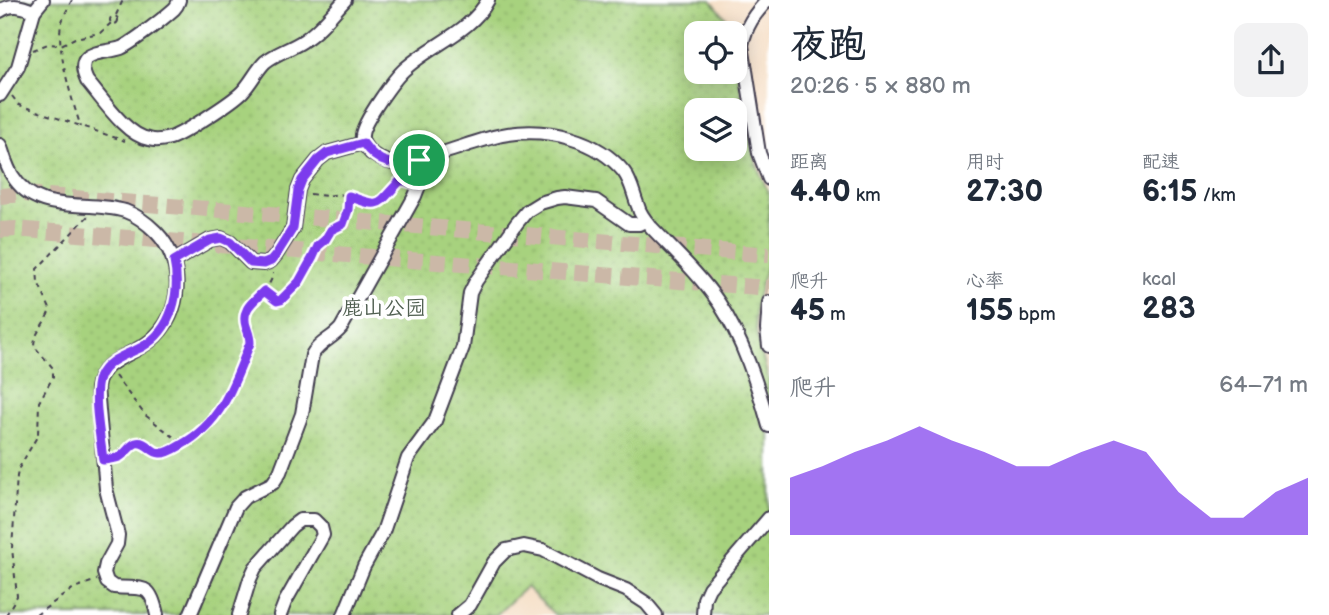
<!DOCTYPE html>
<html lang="zh">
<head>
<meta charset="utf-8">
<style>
  body { margin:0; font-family:"Balsamiq Sans","LXGW WenKai TC",sans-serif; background:#f2f2f3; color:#1f2937; height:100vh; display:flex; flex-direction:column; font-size:26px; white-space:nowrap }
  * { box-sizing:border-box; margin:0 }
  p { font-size:23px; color:#747a83 }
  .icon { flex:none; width:38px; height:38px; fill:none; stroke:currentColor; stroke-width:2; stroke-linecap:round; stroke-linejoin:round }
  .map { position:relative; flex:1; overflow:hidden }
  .side { display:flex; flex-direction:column; background:#fff; width:560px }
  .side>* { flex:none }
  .controls { position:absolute; left:684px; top:21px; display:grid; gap:14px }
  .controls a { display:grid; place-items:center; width:63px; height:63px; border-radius:14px; background:#fff; box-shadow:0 4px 18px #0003; font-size:35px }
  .pin { position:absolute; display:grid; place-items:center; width:60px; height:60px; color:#fff; margin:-30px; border:4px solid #fff; border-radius:50%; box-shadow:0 2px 7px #0007 }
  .round { display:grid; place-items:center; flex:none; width:74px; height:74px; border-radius:14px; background:#f2f2f3 }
  .overview { display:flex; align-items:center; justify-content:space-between; height:119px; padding:0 21px }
  h1 { font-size:38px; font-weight:700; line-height:52px }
  .figures { display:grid; grid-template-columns:repeat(3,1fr); gap:10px; height:119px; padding:7px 21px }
  .figures div { display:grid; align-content:center }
  .figures b { font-size:30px; font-weight:700 }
  .figures small { font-size:19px; font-weight:400 }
  .figures p { font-size:19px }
  .chart { height:196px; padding:14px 21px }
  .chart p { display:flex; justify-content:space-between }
  .chart svg { width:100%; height:126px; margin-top:7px; fill:#7c3aed; opacity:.7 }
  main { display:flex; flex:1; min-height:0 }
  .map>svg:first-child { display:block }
</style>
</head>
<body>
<main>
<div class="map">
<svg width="769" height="615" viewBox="0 0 769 615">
  <defs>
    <pattern id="grass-dots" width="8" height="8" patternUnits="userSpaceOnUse" patternTransform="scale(1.75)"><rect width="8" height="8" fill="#a7d27e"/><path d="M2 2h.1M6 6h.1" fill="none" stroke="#8fb46e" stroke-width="1.8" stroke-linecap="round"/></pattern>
  </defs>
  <rect width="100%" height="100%" fill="#fff"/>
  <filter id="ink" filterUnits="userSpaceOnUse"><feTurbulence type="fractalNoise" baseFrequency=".0143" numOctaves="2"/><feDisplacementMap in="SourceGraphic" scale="14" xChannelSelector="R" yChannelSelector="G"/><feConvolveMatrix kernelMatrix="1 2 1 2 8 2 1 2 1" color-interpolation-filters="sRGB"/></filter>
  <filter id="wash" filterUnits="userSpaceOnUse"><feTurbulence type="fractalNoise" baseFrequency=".00686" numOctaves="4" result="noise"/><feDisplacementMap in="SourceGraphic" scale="28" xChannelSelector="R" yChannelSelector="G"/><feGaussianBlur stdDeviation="1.57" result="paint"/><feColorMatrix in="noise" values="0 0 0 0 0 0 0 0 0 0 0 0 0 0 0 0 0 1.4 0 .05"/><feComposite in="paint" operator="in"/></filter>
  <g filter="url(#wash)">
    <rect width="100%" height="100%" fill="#f5ddc2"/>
    <path fill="url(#grass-dots)" stroke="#647a5c" stroke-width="2" fill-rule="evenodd" d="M0 0H711L737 31 735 48V33H696V72H735V50L736 65 754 158 769 195V256L756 303 755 320 757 336 769 382V615H555L526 587 496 615H0ZM696 110H735V149H696Z"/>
  </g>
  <g filter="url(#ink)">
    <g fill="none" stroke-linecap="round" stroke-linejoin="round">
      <g stroke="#cbb8a7" stroke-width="16" stroke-dasharray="16 8" stroke-linecap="butt">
        <path d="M0 196 25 194 769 255"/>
        <path d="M0 230 15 229 769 288"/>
      </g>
      <g stroke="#423e4f" stroke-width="16">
        <g id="minor">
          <path d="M179 0C177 5 178 5 174 9 164 18 132 43 121 48 104 54 72 49 87 81 102 98 125 135 149 139 155 141 163 140 170 138 183 134 232 102 242 92 251 83 256 71 265 62 276 53 291 49 303 41 319 31 332 14 345 0"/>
          <path d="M488 0C472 31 431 45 406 68 395 77 363 122 362 135 361 142 366 148 371 153 382 161 392 165 406 164 426 158 447 152 467 145 480 141 494 136 508 134 548 128 597 139 624 172 632 183 633 194 638 206 640 215 646 221 652 228 675 252 700 275 719 303 743 340 757 383 769 426"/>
          <path d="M768 0C754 14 746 26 742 45L759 153 769 179"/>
          <path d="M0 11C12 3 21 6 34 11"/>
          <path d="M0 95 18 67 34 11 43 0"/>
          <path d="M0 145C4 155 6 166 12 175 37 217 86 199 125 211 136 215 147 223 156 232 185 261 184 315 150 341 130 357 101 359 97 388L106 489 118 535 117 544 106 564 104 573 107 582 114 587C143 590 150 581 157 615"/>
          <path d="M174 261 210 240 221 238 230 242 251 263 264 264 271 261 276 255 293 228 298 190 302 180 318 160 327 153 363 143"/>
          <path d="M769 302 767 329 769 346"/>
          <path d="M190 615 236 507 245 497 273 483 280 472 302 414 312 355C319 342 332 339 341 328L415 196 420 183 419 160"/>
          <path d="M239 615 250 579 255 568 292 526 300 520H314L321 527 323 535 285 602 280 615"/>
          <path d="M344 615 364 566 383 532 408 458 435 421 463 347 470 293 476 281 517 223 527 211 540 203 557 198 565 197 596 201 629 224H639L645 221"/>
          <path d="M458 615 470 605 494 562 506 550 524 546 543 550 598 579 626 590 646 603 656 615"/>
          <path d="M703 615 704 599 709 588 769 518"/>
        </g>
      </g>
      <g stroke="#423e4f" stroke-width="2" stroke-dasharray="5 5" stroke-linecap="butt">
        <path d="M72 0C68 8 63 17 61 25 56 49 73 104 81 127"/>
        <path d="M116 15 123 0"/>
        <circle cx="114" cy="20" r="4"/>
        <path d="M33 50 48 44 61 45 75 38 100 33 111 23"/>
        <path d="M12 96 19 105 125 141"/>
        <path d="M310 194 326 196 340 194 368 204H376L387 197 400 181 411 182"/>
        <path d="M264 292 277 301H281L299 282 313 257 317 247 325 240 331 230 343 224 348 210 349 196"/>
        <path d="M115 376 145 415 183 444C212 426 228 400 240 368 243 360 248 351 250 343 252 332 242 323 246 311 251 296 271 291 273 273"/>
        <path d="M114 458C125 456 133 439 145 444 150 447 155 451 160 453L182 445"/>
        <path d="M6 615 17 596 12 548 17 476 19 468 38 435 39 402 53 377V368L34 346C34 332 47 322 50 309L38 282 37 269 88 216"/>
        <path d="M36 615 74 588 97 580"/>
      </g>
      <use href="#minor" stroke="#fff" stroke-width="12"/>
    </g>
  </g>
  <g fill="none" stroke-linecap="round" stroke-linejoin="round" filter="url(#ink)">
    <g stroke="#fff" stroke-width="14">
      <path id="route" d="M363 143C378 165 395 167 419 160V185L405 181H400C377 205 382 209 349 196L348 210 343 224 331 230 325 240 318 246 313 257 299 282 281 300 277 301 264 291C253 302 241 309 246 326 248 332 250 336 250 343 234 384 222 423 181 445 176 448 167 454 160 453 151 453 146 440 136 443 129 446 126 454 119 457 115 459 108 459 103 460 101 440 92 395 99 378 106 360 126 355 142 347 172 330 181 293 174 261L210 240 221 238 230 242 251 263 264 264 271 261 276 255 293 228 298 190 302 180 318 160 327 153Z"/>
    </g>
    <use href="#route" stroke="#7c3aed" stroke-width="9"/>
  </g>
  <g text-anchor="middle" stroke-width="7" stroke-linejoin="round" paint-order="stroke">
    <g font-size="21" fill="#516052" stroke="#fff">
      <text x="384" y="315">鹿山公园</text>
    </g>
  </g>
</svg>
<div class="controls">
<a><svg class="icon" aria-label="locate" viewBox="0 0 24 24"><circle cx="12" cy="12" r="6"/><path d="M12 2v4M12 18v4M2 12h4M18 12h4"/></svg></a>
<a><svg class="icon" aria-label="layers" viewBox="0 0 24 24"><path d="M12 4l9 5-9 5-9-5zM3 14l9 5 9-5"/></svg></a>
</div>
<div class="pin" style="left:419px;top:160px;background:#1e9e55"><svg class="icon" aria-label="arrive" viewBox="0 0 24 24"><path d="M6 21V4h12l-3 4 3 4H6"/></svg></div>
</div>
<section class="side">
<div class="overview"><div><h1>夜跑</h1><p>20:26 · 5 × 880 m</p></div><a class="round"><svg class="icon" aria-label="share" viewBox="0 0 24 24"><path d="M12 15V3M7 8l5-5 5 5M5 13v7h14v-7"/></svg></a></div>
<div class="figures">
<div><p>距离</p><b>4.40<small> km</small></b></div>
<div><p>用时</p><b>27:30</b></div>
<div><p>配速</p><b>6:15<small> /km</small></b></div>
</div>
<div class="figures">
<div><p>爬升</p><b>45<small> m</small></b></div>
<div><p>心率</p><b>155<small> bpm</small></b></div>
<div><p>kcal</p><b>283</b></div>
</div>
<div class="chart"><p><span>爬升</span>64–71 m</p>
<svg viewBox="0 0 160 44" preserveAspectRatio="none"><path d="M0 44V24L10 20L20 15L30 11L40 6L50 11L60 15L70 20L80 20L90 15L100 11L110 15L120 29L130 38L140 38L150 29L160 24V44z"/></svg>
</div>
</section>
</main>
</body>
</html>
